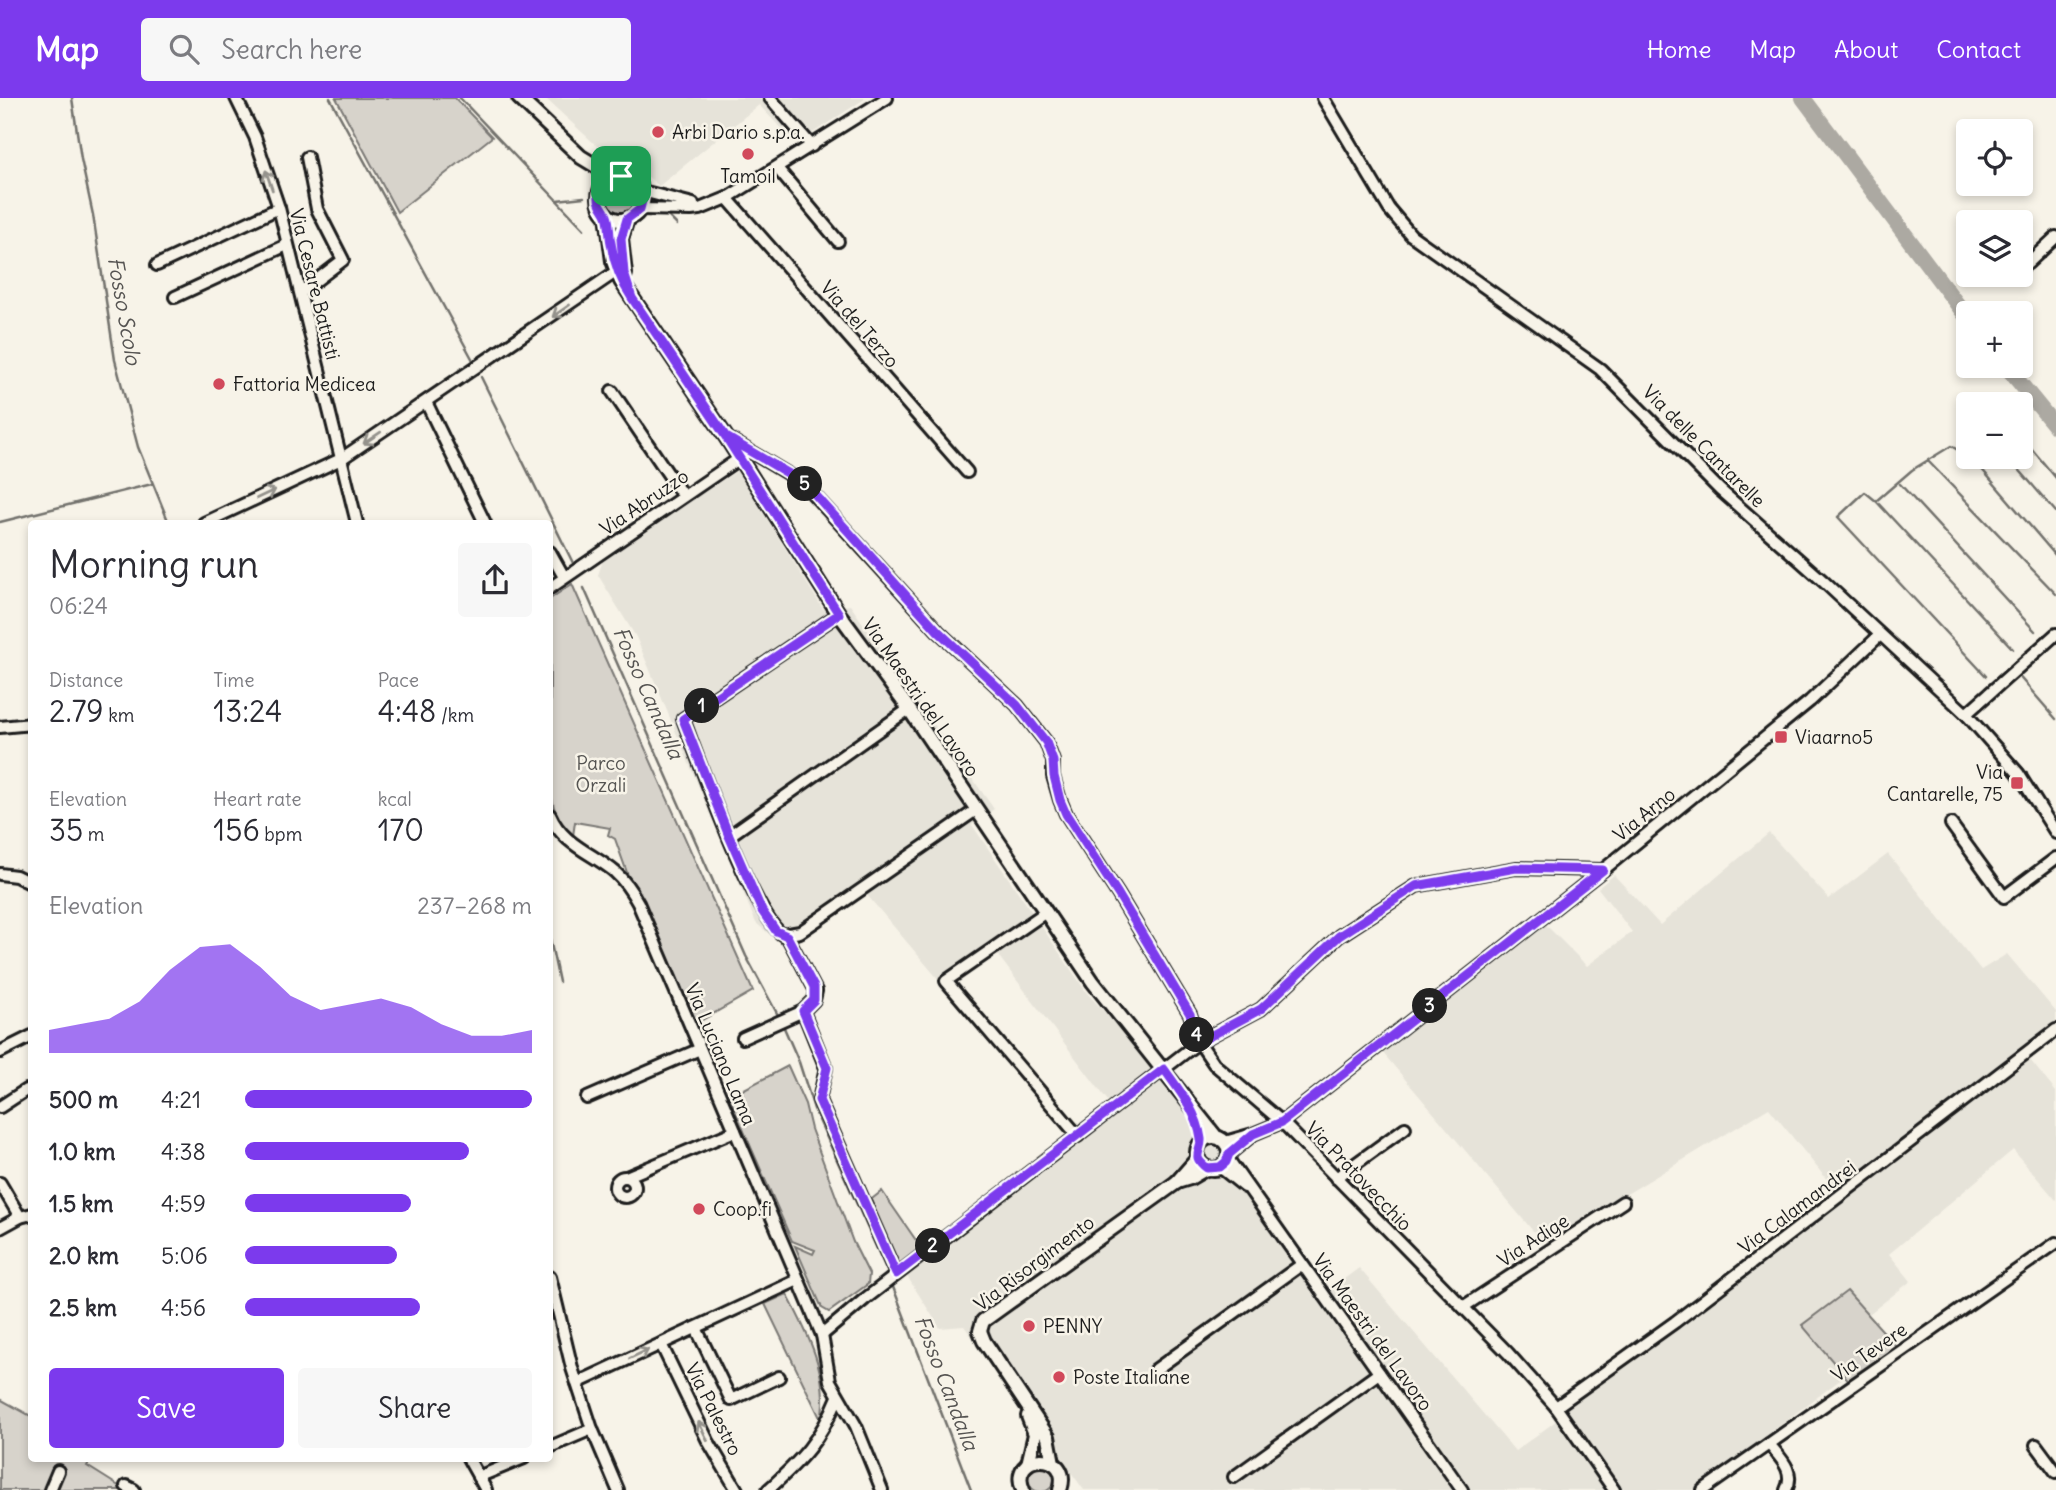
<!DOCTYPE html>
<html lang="en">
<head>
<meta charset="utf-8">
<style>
  body { margin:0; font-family:Delius,sans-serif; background:#f7f7f7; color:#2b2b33; height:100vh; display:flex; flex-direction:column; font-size:26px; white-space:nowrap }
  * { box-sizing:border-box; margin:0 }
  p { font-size:23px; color:#7c7c81 }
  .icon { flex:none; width:38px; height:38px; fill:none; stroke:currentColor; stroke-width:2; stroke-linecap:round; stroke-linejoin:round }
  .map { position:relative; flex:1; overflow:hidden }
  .sheet { position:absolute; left:28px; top:422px; width:525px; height:942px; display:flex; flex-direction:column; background:#fff; border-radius:7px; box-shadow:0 4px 10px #0003 }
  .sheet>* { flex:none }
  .controls { position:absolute; left:1956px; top:21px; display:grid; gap:14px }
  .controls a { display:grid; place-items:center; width:77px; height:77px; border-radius:7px; background:#fff; box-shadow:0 4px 10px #0003; font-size:35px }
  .pin { position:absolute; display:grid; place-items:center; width:60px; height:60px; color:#fff; margin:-30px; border-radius:14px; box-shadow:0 4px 10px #0006 }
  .km { position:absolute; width:35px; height:35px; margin:-18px; border-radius:50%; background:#222; color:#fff; font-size:19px; line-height:35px; text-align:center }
  .round { display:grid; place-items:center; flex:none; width:74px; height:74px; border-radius:7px; background:#f7f7f7 }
  .summary { display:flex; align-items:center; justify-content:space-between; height:119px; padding:0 21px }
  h1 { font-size:38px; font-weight:600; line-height:52px }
  .figures { display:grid; grid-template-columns:repeat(3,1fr); gap:10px; height:119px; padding:7px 21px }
  .figures div { display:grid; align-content:center }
  .figures b { font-size:30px; font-weight:600 }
  .figures small { font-size:19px; font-weight:400 }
  .figures p { font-size:19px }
  .chart { height:196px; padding:14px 21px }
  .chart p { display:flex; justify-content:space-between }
  .chart svg { width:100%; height:126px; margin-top:7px; fill:#7c3aed; opacity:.7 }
  .cta { display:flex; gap:14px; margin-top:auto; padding:14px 21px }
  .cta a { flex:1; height:80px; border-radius:7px; background:#7c3aed; color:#fff; font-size:28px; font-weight:600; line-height:80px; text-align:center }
  .cta a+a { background:#f7f7f7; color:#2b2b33 }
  ul { padding:0 21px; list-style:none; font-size:23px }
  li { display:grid; grid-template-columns:112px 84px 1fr; align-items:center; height:52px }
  li i { height:18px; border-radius:9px; background:#7c3aed }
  header { display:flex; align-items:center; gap:42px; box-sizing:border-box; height:98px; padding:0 35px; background:#7c3aed; color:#fff }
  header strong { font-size:33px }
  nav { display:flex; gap:38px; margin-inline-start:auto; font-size:24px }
  .search { width:490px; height:63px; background:#f7f7f7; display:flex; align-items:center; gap:18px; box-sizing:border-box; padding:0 24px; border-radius:7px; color:#7c7c81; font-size:26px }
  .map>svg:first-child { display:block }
</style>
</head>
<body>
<header>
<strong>Map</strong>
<div class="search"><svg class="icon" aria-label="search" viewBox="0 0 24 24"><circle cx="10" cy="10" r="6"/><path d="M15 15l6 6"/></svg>Search here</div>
<nav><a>Home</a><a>Map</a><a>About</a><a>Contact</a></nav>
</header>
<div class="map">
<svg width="2056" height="1392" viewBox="0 0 2056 1392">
  <rect width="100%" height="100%" fill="#f7f3e8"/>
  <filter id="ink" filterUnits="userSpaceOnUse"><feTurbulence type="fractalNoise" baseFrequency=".0143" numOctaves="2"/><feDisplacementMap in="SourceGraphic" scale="14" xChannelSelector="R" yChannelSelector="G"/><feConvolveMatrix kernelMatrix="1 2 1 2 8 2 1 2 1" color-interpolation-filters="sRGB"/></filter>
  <g filter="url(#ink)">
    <g fill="#e6e3d9">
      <path d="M545 0H866L796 46 759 7 659 88 634 67 597 48Z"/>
      <path d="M737 373 823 511 850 507 994 711 972 727 1087 895 1228 1049 1329 1192 1359 1170 1515 1353 1556 1323 1562 1299 1837 1094 1769 1010 1544 1146 1383 955 1546 827 1587 868 1632 834 1598 790 1614 777 1660 827 1769 735 1829 801 1888 756 1981 872 2007 856 2056 914V924L2022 952 2056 994V1102L2013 1052 1889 1156 1911 1183 1842 1237 1848 1276 1694 1392H1084L964 1228 940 1230 900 1167 1111 1007 997 856 945 889 867 797 788 852 756 825 636 539 598 477 604 459Z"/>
    </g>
    <g fill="#d7d3cb" stroke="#7a7874" stroke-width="2">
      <path d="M336 0H455L492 39 397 114Z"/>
      <circle cx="621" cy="101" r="15"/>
      <path d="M572 486 753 893 695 926 652 823 629 780 615 741 608 737 610 730 575 724 573 738C556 724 552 707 550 686V501Z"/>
      <path d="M788 968 805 1006 811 1031 853 1144 869 1176 868 1186 829 1214 822 1210 795 1148 813 1156 815 1152 792 1143 729 999Z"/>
      <path d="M882 1093 922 1151 900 1167 868 1104Z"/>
      <path d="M1847 1193 1898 1250 1850 1284 1802 1227Z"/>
      <path d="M787 1196C807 1234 830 1277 821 1322L765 1206Z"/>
      <path d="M0 1301 31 1318 32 1360H92L87 1368 125 1392H0Z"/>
      <circle cx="1041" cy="1381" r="13"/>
    </g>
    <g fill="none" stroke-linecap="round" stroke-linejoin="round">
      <g stroke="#72716c" stroke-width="2.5">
        <path d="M72 0 81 61 93 117 115 262 138 349 169 425"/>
        <path d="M330 0 474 264"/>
        <path d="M460 0 584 131"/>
        <path d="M608 100H633"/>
        <path d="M557 102 584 99"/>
        <path d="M669 119 677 127"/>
        <path d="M481 279 573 465"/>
        <path d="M2021 338 2056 380"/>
        <path d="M1976 359 1973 361 1951 348 1912 372 1876 403 1865 394 1838 419 1986 578"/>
        <path d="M2008 359 2056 414"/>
        <path d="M1974 362 2056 458"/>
        <path d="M1928 363 2056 496"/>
        <path d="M1900 386 2035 533"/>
        <path d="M1876 403 2013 551"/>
        <path d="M0 424 152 386"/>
        <path d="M584 490 746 858 779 919"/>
        <path d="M1885 534 1966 607"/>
        <path d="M2017 576 2056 621"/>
        <path d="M1975 617 2027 675"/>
        <path d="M550 841 559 884"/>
        <path d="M782 925 799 964 814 1011 887 1173"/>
        <path d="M893 1189 971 1392"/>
      </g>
      <g stroke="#aca9a2" stroke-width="16">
        <path d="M1803 0 1969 222"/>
        <path d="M2006 268 2056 329"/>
      </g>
      <g stroke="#1c1c1c" stroke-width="16">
        <g id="minor">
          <path d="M236 0 255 39 279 110 357 425"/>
          <path d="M770 0 812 48"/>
          <path d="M1323 0 1389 111 1411 137 1600 271 1720 392 1823 483 1966 616 2018 675 2056 735"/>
          <path d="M777 70 838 143"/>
          <path d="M642 93 693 106"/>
          <path d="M727 100 967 374"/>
          <path d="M640 111 691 112 700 111 727 100 887 0"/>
          <path d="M2027 166 2056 139"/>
          <path d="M157 167 279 110"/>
          <path d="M301 194 343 162 317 111 307 59"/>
          <path d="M175 199 287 147"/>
          <path d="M612 293 683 398"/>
          <path d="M426 304 485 425"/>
          <path d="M726 339 803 385 938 533 1017 607 1046 644 1053 663V678L1060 702 1066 716 1118 796 1190 916 1199 944 1214 966 1282 1024 1508 1255 1556 1309 1614 1392"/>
          <path d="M204 425 341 361 617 173"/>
          <path d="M550 454 564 479"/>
          <path d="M550 490 740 360"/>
          <path d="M839 516 683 621C699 662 753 818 783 837L800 834 976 712"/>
          <path d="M1966 616 2056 536"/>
          <path d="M0 629 32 626"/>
          <path d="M550 717C562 746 592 755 615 774 625 783 632 794 638 805L822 1237 830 1283 856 1328 882 1392"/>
          <path d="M1951 726 2004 799 2056 760"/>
          <path d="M729 738 909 611"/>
          <path d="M0 776 16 778 32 786"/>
          <path d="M1046 814 946 883 1078 1038"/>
          <path d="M787 838 816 893 814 902 803 913 826 970 819 1002 896 1176"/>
          <path d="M743 940 803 913"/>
          <path d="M0 954 32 938"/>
          <path d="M587 1000 700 951"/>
          <path d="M0 1009 26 992"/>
          <path d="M1225 1044 1253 1036 1282 1024 1603 772 1810 603 1880 537"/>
          <path d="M1229 1056 1251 1038"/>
          <path d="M1228 1061 1462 1392"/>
          <path d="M1220 1069 1245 1089"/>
          <circle cx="625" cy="1089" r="10"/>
          <path d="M626 1079 735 1033"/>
          <path d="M1336 1080 1405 1030"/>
          <path d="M0 1085 20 1119"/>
          <path d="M0 1130 20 1119 32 1116"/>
          <path d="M550 1179 572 1270 592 1331 618 1392"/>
          <path d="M1463 1209 1623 1104"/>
          <path d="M696 1230 731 1302 779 1279"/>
          <path d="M822 1237 865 1201 1199 944 1261 911 1339 838 1416 788 1516 770 1603 772"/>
          <path d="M661 1246 708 1343 737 1392"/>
          <path d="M1155 1272 1301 1167"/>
          <path d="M577 1285 798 1182"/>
          <path d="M1556 1309 1675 1224 2056 932"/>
          <path d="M1769 1346C1780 1360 1796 1373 1786 1392"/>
          <path d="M2036 1347 2056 1374"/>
          <path d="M550 1349 592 1331"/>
          <path d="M468 1360 486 1392"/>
          <path d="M478 1379 524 1360"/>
          <path d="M1234 1379 1379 1275"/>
          <path d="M126 1388 134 1392"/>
          <path d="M50 1392 58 1373"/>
          <path d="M768 1392C802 1361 820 1343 838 1299"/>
          <path d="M1703 1392 2056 1145"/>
        </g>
      </g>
      <g stroke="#1c1c1c" stroke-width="18">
        <g id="major">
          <path d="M519 0 581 59 614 79"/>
          <circle cx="621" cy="100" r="22"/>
          <path d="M607 117 613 163 621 183 726 339 839 516 909 611 1093 884 1216 1039"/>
          <path d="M625 176 621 141 627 121"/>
          <circle cx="1213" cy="1055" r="16"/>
          <path d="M1177 1084 1198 1060"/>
          <path d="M1053 1365 1048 1339 984 1243 980 1233 983 1223 1177 1084 1190 1080 1207 1070"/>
          <path d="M1028 1366 1035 1336 1028 1318"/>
          <path d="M1023 1392C1007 1353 1074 1351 1060 1392"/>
        </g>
      </g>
      <use href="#minor" stroke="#f7f3e8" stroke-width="10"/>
      <use href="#major" stroke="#f7f3e8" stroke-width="12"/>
    </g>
    <defs><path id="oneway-shaft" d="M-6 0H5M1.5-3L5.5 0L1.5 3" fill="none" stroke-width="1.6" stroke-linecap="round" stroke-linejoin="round" transform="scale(1.75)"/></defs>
    <g stroke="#94928c">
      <use href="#oneway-shaft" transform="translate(269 82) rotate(-109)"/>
      <use href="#oneway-shaft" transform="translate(561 213) rotate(145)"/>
      <use href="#oneway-shaft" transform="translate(372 340) rotate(146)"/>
      <use href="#oneway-shaft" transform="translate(266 396) rotate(-25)"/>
      <use href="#oneway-shaft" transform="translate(639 1256) rotate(-25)"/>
      <use href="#oneway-shaft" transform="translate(703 1333) rotate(-116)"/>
    </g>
  </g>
  <g fill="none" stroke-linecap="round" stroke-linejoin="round" filter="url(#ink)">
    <g stroke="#fff" stroke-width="14">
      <path id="route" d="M621 78C610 80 600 86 599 98 598 107 604 110 607 118 610 125 609 137 611 145 614 166 620 182 632 200L726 339 839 516 683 621 729 738 762 813 776 833 787 838 814 889V902L803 913 827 970 819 1002 896 1176 1164 971C1179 992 1197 1013 1201 1041 1202 1054 1190 1058 1207 1070L1220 1069 1226 1064 1229 1056 1253 1036 1282 1024 1603 772 1516 770 1416 788 1339 838 1261 911 1199 944 1190 916 1118 796 1066 716 1060 702 1054 678 1053 663 1046 644 1017 607 938 533 811 392 796 380 726 339 632 200 624 175 621 141 627 121 640 111 643 99 639 87 634 82 621 78"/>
    </g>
    <use href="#route" stroke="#7c3aed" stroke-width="9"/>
  </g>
  <g fill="#d1495b" stroke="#f7f3e8" stroke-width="2.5">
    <circle cx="658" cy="34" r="7"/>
    <circle cx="748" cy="56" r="7"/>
    <circle cx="219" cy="286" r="7"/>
    <rect x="1774" y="632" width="14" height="14" rx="3.5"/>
    <rect x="2010" y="678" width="14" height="14" rx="3.5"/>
    <circle cx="699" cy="1111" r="7"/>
    <circle cx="1029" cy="1228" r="7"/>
    <circle cx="1059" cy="1279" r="7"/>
  </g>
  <g text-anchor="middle" stroke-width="5" stroke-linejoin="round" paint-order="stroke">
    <g font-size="19" fill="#1c1c1c" stroke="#f7f3e8" text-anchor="start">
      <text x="672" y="41">Arbi Dario s.p.a.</text>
      <text x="748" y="85" text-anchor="middle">Tamoil</text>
      <text x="233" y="293">Fattoria Medicea</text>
      <text x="1795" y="646">Viaarno5</text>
      <text x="2003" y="681" text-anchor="end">Via<tspan x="2003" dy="22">Cantarelle, 75</tspan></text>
      <text x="713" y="1118">Coop.fi</text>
      <text x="1043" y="1235">PENNY</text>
      <text x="1073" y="1286">Poste Italiane</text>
    </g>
    <g font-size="19" fill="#1c1c1c" stroke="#f7f3e8">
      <text transform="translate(315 186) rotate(76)" y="7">Via Cesare Battisti</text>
      <text transform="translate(860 226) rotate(49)" y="7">Via del Terzo</text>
      <text transform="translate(1704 348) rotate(45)" y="7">Via delle Cantarelle</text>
      <text transform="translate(644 404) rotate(-34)" y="7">Via Abruzzo</text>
      <text transform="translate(921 599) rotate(55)" y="7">Via Maestri del Lavoro</text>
      <text transform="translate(1644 716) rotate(-39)" y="7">Via Arno</text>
      <text transform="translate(721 956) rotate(67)" y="7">Via Luciano Lama</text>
      <text transform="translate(1359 1078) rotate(46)" y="7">Via Pratovecchio</text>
      <text transform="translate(1797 1109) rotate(-37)" y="7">Via Calamandrei</text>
      <text transform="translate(1533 1142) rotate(-33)" y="7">Via Adige</text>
      <text transform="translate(1034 1165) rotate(-37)" y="7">Via Risorgimento</text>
      <text transform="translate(1373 1234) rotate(54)" y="7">Via Maestri del Lavoro</text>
      <text transform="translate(1869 1254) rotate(-35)" y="7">Via Tevere</text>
      <text transform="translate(714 1311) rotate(63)" y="7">Via Palestro</text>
    </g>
    <g font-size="19" fill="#545351" stroke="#f7f3e8">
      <text x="601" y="672">Parco<tspan x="601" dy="22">Orzali</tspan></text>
    </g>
    <g font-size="21" font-style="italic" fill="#565452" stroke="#f7f3e8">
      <text transform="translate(124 213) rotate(80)" y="7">Fosso Scolo</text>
      <text transform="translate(648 595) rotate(66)" y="7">Fosso Candalla</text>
      <text transform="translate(946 1285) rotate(69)" y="7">Fosso Candalla</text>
    </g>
  </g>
</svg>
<div class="controls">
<a><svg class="icon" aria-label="locate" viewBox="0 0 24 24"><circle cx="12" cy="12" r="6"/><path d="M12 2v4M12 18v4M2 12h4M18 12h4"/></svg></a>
<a><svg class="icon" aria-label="layers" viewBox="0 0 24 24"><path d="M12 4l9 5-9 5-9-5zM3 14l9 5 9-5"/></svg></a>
<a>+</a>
<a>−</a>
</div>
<div class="pin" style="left:621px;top:78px;background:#1e9e55"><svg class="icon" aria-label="arrive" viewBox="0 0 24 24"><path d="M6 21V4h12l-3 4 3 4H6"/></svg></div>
<b class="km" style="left:702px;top:608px">1</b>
<b class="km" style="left:933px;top:1148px">2</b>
<b class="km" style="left:1430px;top:908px">3</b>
<b class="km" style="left:1197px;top:937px">4</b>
<b class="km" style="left:805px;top:386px">5</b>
<section class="sheet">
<div class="summary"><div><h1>Morning run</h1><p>06:24</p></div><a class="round"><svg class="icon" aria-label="share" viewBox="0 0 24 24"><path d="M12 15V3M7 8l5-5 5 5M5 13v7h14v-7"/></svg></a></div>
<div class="figures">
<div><p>Distance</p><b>2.79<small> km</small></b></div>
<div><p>Time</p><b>13:24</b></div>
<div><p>Pace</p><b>4:48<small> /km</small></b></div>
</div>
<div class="figures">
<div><p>Elevation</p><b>35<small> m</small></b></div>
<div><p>Heart rate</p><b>156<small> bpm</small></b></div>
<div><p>kcal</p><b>170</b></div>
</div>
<div class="chart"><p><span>Elevation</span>237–268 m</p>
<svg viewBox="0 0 160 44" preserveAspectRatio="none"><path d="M0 44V36L10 34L20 32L30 26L40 15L50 7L60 6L70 14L80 24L90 29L100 27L110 25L120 28L130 34L140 38L150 38L160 36V44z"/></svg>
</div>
<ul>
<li><b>500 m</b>4:21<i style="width:100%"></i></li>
<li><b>1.0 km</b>4:38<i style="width:78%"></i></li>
<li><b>1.5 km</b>4:59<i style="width:58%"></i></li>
<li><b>2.0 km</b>5:06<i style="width:53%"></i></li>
<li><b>2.5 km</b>4:56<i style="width:61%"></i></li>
</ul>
<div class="cta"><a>Save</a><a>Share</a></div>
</section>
</div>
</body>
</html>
